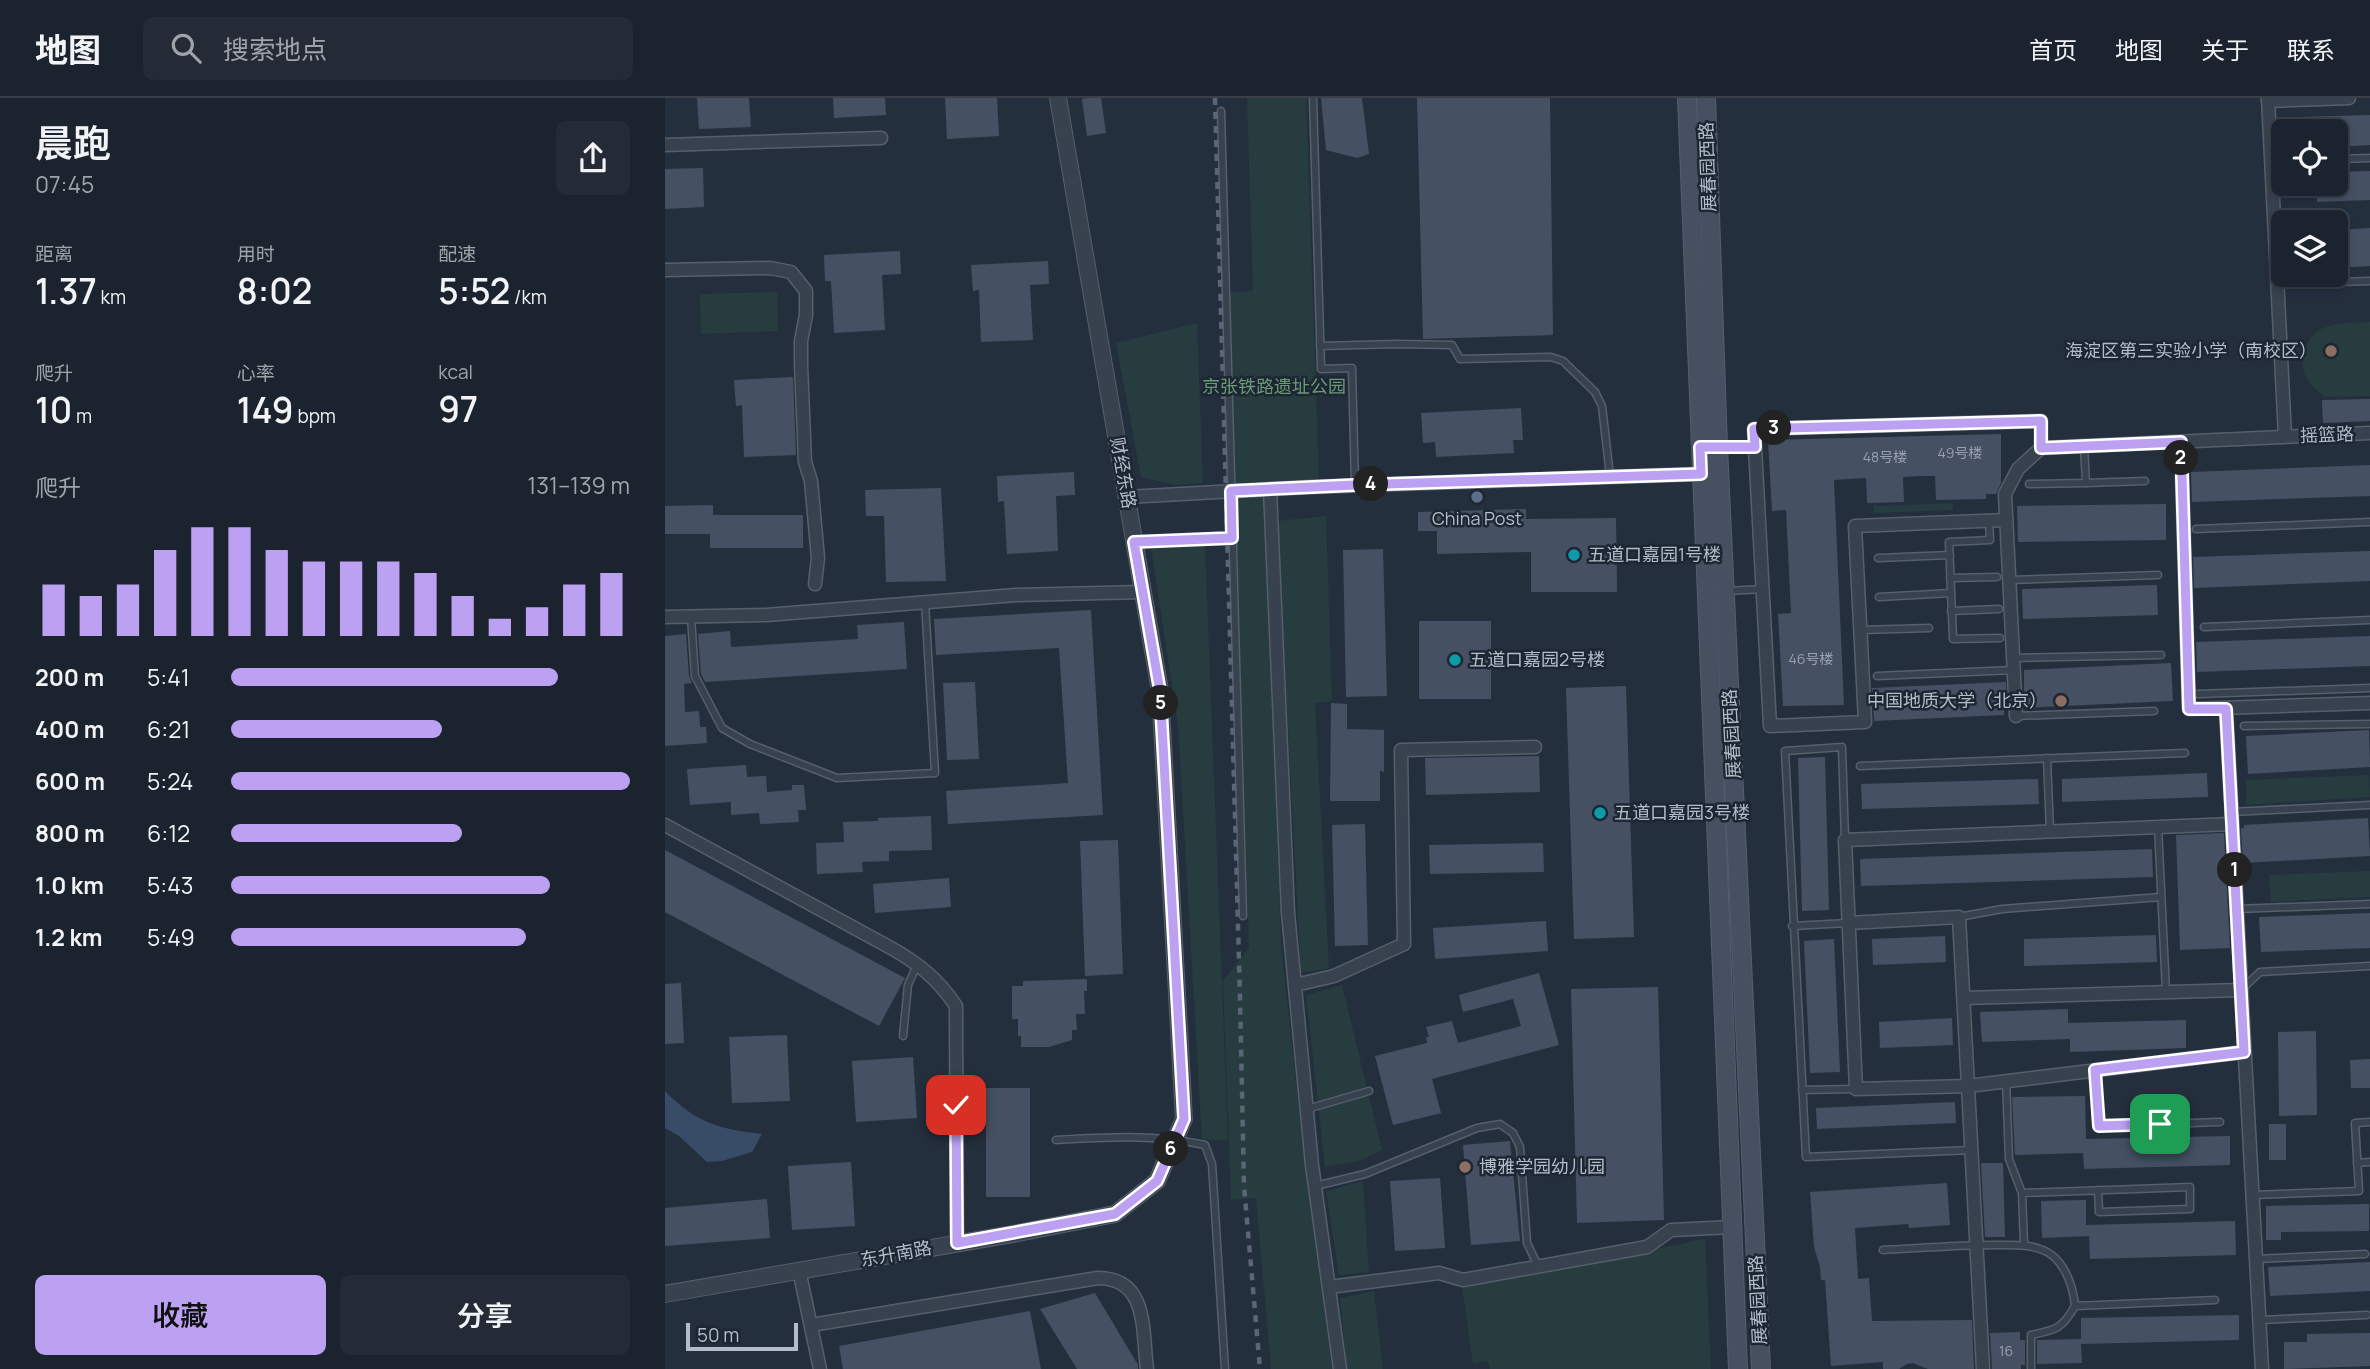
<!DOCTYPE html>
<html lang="zh">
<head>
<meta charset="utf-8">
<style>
  body { margin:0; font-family:Manrope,"Noto Sans SC",sans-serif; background:#242b36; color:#f1f3f6; height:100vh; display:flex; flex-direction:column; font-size:26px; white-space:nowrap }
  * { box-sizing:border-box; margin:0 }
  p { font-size:23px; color:#a0a4aa }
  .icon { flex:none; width:38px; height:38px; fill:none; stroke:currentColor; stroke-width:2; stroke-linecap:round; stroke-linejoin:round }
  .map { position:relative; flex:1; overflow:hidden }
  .sheet { display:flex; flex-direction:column; background:#1b232e; width:665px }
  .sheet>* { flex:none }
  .buttons { position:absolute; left:1606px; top:21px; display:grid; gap:14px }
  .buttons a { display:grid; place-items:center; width:77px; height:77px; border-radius:10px; background:#1b232e; box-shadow:0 4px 10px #0003,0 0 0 2px #39404a; font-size:35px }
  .scale { position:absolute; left:21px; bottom:18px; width:112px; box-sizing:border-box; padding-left:7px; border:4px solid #b4bcc9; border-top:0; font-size:19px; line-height:24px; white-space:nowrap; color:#b4bcc9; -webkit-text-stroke:5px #1d2633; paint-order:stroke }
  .pin { position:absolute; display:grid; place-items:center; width:60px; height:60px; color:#fff; margin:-30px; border-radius:14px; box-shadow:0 4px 10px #0006 }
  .km { position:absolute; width:35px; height:35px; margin:-18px; border-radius:50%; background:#222; color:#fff; font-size:19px; line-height:35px; text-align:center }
  .round { display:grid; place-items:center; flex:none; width:74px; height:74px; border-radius:10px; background:#242b36 }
  .overview { display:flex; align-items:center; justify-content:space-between; height:119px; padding:0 35px }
  h1 { font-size:38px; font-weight:600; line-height:52px }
  .metrics { display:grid; grid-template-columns:repeat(3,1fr); gap:10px; height:119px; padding:7px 35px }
  .metrics div { display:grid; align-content:center }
  .metrics b { font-size:35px; font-weight:600 }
  .metrics small { font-size:19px; font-weight:400 }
  .metrics p { font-size:19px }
  .chart { height:196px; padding:14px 35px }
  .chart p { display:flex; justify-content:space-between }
  .chart svg { width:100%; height:126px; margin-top:7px; stroke:#bca0f2; stroke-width:6 }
  .action { display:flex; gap:14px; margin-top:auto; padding:14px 35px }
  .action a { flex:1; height:80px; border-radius:10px; background:#bca0f2; color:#111; font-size:28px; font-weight:600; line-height:80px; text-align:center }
  .action a+a { background:#242b36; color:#f1f3f6 }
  ul { padding:0 35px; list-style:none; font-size:23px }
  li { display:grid; grid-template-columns:112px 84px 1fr; align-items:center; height:52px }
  li i { height:18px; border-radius:9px; background:#bca0f2 }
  header { display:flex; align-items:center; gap:42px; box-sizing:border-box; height:98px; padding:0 35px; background:#1b232e; border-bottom:2px solid #39404a }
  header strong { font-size:33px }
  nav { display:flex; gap:38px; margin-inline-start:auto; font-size:24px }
  .search { width:490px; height:63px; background:#242b36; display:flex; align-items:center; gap:18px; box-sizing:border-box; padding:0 24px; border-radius:10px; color:#a0a4aa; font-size:26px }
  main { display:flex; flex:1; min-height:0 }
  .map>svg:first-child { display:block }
</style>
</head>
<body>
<header>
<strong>地图</strong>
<div class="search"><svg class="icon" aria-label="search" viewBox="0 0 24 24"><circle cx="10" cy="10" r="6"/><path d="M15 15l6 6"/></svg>搜索地点</div>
<nav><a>首页</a><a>地图</a><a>关于</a><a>联系</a></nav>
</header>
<main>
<section class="sheet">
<div class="overview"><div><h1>晨跑</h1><p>07:45</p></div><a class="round"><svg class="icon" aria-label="share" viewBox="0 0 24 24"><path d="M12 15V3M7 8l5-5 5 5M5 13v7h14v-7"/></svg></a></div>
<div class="metrics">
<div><p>距离</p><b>1.37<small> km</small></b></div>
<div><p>用时</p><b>8:02</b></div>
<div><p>配速</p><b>5:52<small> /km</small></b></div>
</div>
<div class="metrics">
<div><p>爬升</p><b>10<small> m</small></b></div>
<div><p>心率</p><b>149<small> bpm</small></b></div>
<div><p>kcal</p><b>97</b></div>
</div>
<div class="chart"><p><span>爬升</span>131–139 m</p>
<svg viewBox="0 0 160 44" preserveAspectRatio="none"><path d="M5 44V26M15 44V30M25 44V26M35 44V14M45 44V6M55 44V6M65 44V14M75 44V18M85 44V18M95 44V18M105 44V22M115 44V30M125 44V38M135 44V34M145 44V26M155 44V22"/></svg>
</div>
<ul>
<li><b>200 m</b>5:41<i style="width:82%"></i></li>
<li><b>400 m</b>6:21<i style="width:53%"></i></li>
<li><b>600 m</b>5:24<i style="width:100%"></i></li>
<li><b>800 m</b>6:12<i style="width:58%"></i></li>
<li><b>1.0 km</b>5:43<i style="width:80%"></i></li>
<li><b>1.2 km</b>5:49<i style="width:74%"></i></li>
</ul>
<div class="action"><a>收藏</a><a>分享</a></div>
</section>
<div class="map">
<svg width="1705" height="1271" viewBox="0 0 1705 1271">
  <rect width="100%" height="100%" fill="#242f3e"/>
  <g fill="#263c3f">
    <path d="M582 0H641L654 381 600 384 616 846 640 1069 667 1271H606L591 1100 566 1102 558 883 584 850 564 194 588 193Z"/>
    <path d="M112 194 113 233 36 236 35 196Z"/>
    <path d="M1705 224V298L1660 299C1654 293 1644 287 1641 279 1633 263 1640 240 1656 231 1671 224 1688 225 1705 224Z"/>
    <path d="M532 225 538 385 510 387 476 379 451 245Z"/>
    <path d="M1288 405V412L1208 415 1209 408Z"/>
    <path d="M661 418 667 603 650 605 664 870 636 875 612 423Z"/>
    <path d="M540 447 563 1043 537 1041 513 627 486 449Z"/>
    <path d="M1704 677 1705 699 1581 707V682Z"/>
    <path d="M1705 773V799L1606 804 1604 777Z"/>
    <path d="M677 887 717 1052 695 1063 660 1069 641 897Z"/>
    <path d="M698 1083 704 1174 674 1177 661 1093Z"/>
    <path d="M1040 1141 1046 1271H825L823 1263 808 1265 797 1190Z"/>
    <path d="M709 1193 718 1271H682L675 1200Z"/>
  </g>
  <path fill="#394c67" d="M0 993C31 1025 54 1031 97 1036L87 1054 57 1063 42 1064 14 1038 0 1030Z"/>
  <g fill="#455162">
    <path d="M32 0H84L86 29 34 31Z"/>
    <path d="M168 0H220L221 17 169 20Z"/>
    <path d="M280 0H332L334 38 282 41Z"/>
    <path d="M424 0H436L441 35 422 38 417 1Z"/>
    <path d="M656 0H697L704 56 692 60 661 52Z"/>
    <path d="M752 0H885L888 237 758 241Z"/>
    <path d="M1705 17V47L1671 49V33H1635L1634 19Z"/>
    <path d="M38 70 39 109 0 111V71Z"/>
    <path d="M1705 73V102L1652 104V86H1671V74Z"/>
    <path d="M1705 130V168L1671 170V132Z"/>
    <path d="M235 153 236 176 217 177 220 232 169 235 166 183H160L159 157Z"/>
    <path d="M383 163 384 186 365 187 368 242 316 244 314 192 308 193 306 167Z"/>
    <path d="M128 279 131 357 79 359 77 307 71 308 69 282Z"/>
    <path d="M1705 301V323L1658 325 1657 302Z"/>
    <path d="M856 310 858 342H848L849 355 771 359 770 344 758 345 756 315Z"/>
    <path d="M1336 336V385L1331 396H1321V401L1271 402 1270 378H1255L1238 379 1239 404 1202 405 1201 380 1169 382 1179 607 1118 608 1113 516 1126 515 1121 412 1107 413 1103 342Z"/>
    <path d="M1705 367V398L1527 404 1526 374Z"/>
    <path d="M409 374 410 397 391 398 393 453 342 456 339 403 333 404 332 378Z"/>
    <path d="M276 390 281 483 221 484 219 418H201L200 392Z"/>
    <path d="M1501 406V442L1353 444 1352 408Z"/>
    <path d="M48 407V417H138V450H45V436H0V408Z"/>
    <path d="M861 411V421L951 420 952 494H866V454L772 456V433H753V414Z"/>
    <path d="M718 451 722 598 681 599 678 452Z"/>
    <path d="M1705 453V483L1529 490 1528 459Z"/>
    <path d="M1492 487 1493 517 1358 521 1357 491Z"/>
    <path d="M426 512 438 717 283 726 281 693 403 685 394 550 271 557 269 521Z"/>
    <rect x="754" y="523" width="72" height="78"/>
    <path d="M239 524 242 571 40 584 36 576 33 536 65 533 66 549 193 541 192 527Z"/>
    <path d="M21 536 24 578 27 585 19 586 20 614 34 613 35 629H41L42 645 0 648V538Z"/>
    <path d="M1705 538V568L1532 574 1531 544Z"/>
    <path d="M1506 565 1508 603 1359 610V572Z"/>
    <path d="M310 584 314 661 282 662 278 585Z"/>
    <path d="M1341 584 1342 611H1339V617L1209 623 1207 590Z"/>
    <path d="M961 588 969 839 909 841 901 590Z"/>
    <path d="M666 605 682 606V631L719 632V674L715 673V703H665Z"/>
    <path d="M1704 632 1705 669 1583 676 1581 638Z"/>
    <path d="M874 658 875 694 761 697 760 660Z"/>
    <path d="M1160 659 1164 812 1137 813 1133 660Z"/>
    <path d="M81 667 82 679 101 678 102 694 127 692V687H139L141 712H133L134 724 95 726 94 715 66 717V704L25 707 22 671Z"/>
    <path d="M1542 675 1543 699 1397 704V681Z"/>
    <path d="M1373 681 1374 706 1197 711 1196 686Z"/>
    <path d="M266 718 267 752 224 753V763L197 764 198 774 152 776 151 745 179 744 178 724 213 723V720Z"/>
    <path d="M1703 720 1705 758 1578 765 1576 730H1579V727Z"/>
    <path d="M700 726 703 847 670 848 667 727Z"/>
    <path d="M1559 735 1565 850 1515 852 1511 737Z"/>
    <path d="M453 742 458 876 420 878 415 743Z"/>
    <path d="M878 745 879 774 765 776 764 747Z"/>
    <path d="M1487 751 1488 779 1196 788 1195 761Z"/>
    <path d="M0 752 240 880 214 928 0 814Z"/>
    <path d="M284 780 286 809 210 815 208 786Z"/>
    <path d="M1705 815V850L1596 854 1594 819Z"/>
    <path d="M881 823 883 853 770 861 768 830Z"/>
    <path d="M1491 837 1492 864 1359 868V841Z"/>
    <path d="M1280 838 1281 864 1208 867 1207 841Z"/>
    <path d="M1169 841 1175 974 1145 975 1139 843Z"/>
    <path d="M874 875 894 947 767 981 776 1015 728 1027 710 958 762 945 761 939H764L761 929 787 923 793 945 856 928 848 901 798 914 794 897Z"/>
    <path d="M422 881V893H419L420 916H411L412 932H407V942L384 949H356V938H353V921H347V888H358V883Z"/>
    <path d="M16 885 19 945 0 946V886Z"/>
    <path d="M993 889 999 1122 912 1125 906 891Z"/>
    <path d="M1403 911V925L1521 922V950L1405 954V941L1317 944 1315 914Z"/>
    <path d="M1287 920 1288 947 1215 950 1214 924Z"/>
    <path d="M1651 933 1652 1017 1614 1018 1613 934Z"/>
    <path d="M122 937 125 1003 67 1005 64 939Z"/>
    <path d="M248 959 252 1020 191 1024 187 963Z"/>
    <path d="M1705 961V990H1686L1685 962Z"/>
    <rect x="321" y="990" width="44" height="109"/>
    <path d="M1420 998 1421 1041 1565 1038V1067L1419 1071 1418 1055 1350 1057 1347 999Z"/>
    <path d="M1290 1004 1291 1025 1152 1031 1151 1010Z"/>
    <rect x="1604" y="1026" width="17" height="36"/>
    <path d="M845 1043 855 1143 806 1147 798 1047Z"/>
    <path d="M186 1064 190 1128 127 1132 123 1068Z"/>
    <path d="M1316 1065H1338L1340 1139H1320Z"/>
    <path d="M775 1080 780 1150 730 1153 725 1083Z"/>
    <path d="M1282 1085 1285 1127 1244 1130 1243 1126 1190 1130 1193 1181 1204 1180 1207 1223 1307 1222 1309 1271H1263L1248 1265 1242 1266 1234 1271H1218V1264L1166 1268 1160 1182H1156L1155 1169 1149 1149 1145 1094Z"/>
    <path d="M102 1101 105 1140 0 1148V1110Z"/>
    <path d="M1421 1102V1127L1570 1123 1571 1157 1425 1161 1424 1138 1377 1140 1376 1103Z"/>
    <path d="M1704 1106V1133L1616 1134V1142H1601V1108Z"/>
    <path d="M1705 1164V1193L1605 1198 1603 1169Z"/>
    <path d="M430 1195 473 1267V1271H412L375 1211Z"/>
    <path d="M365 1213 376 1271H178L174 1248Z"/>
    <path d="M1574 1217V1242L1416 1246 1417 1265 1372 1266V1242L1416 1241V1220Z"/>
    <path d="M1355 1234V1242H1360V1267H1356V1271H1327L1325 1235Z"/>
    <path d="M1705 1235V1268L1619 1271V1244H1642V1236Z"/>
  </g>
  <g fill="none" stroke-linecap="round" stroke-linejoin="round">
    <g stroke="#565f6c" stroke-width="9">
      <g id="service">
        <path d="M648 0 656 271 687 270 690 387"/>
        <path d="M556 13 578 818"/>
        <path d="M1671 61 1705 60"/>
        <path d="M1612 186 1705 183"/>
        <path d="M655 248 732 246 787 247 795 261 886 259 898 263 930 294 937 308 945 378"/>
        <path d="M1054 349H1090"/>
        <path d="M1421 385 1480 383"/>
        <path d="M1364 386 1421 385 1419 348"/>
        <path d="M1324 422 1325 442 1284 444 1288 541 1335 540"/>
        <path d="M1531 431 1705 424"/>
        <path d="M471 444 567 440"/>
        <path d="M1213 460 1285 457"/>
        <path d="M1285 480 1332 479"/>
        <path d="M1345 482 1493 477"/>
        <path d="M1062 493 1098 491"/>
        <path d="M1214 499 1286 495"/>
        <path d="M1286 513 1334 511"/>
        <path d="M26 519 30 578 57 630 85 646 172 680 270 675 260 504"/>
        <path d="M1539 529 1705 522"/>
        <path d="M1196 532 1264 530"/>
        <path d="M1348 560 1496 557"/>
        <path d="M1212 578 1349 572"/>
        <path d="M1533 596 1705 590"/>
        <path d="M1351 618 1489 613"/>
        <path d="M1579 628 1705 626"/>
        <path d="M1382 660 1385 733"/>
        <path d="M1195 668 1520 655"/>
        <path d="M1566 714 1705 707"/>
        <path d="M1493 729 1501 894"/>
        <path d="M1180 742 1177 649 1120 653 1141 1059 1307 1052"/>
        <path d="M1572 811 1705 806"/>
        <path d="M1294 819 1337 811 1496 799"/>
        <path d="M1127 828 1183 825"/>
        <path d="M1577 891 1595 874 1705 868"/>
        <path d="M238 938 243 887 252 867"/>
        <path d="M1430 972 1434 1028 1555 1024"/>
        <path d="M1341 983 1344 1061 1357 1095 1359 1147"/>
        <path d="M1137 992 1191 991"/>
        <path d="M642 1011 704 993"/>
        <path d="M391 1042C441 1039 491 1036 540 1047L547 1066 560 1271"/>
        <path d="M1692 1065 1705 1064"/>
        <path d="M650 1088 700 1076 812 1030 835 1026 848 1035 855 1049 862 1145 873 1168"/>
        <path d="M1357 1095 1525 1089V1111L1434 1114 1433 1092"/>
        <path d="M1587 1097 1694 1093 1690 1025 1705 1024"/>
        <path d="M1218 1152C1256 1150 1294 1147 1332 1147 1346 1147 1362 1146 1375 1151 1398 1158 1408 1186 1410 1208"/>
        <path d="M1591 1161 1700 1156"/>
        <path d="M1595 1222 1702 1217"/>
        <path d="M1366 1271V1237C1391 1232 1397 1231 1410 1208L1550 1202"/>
      </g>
    </g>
    <g stroke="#565f6c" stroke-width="15">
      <g id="minor">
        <path d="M1603 0 1620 338"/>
        <path d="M1603 3 1684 0"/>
        <path d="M0 47 216 40"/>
        <path d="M0 172 105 170 126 174 141 193V217L136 243V266L140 364 146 383 153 460 150 486"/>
        <path d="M1516 344 1524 611 1705 605"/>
        <path d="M605 391 623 815 647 1067 675 1271"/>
        <path d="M462 399 644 389 1036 376"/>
        <path d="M1341 422 1190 428 1200 624 1105 628 1089 331 1376 323V350"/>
        <path d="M0 519 101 517 351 497 478 494"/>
        <path d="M1561 611 1597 1271"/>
        <path d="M1351 618 1340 396 1353 371 1376 350 1705 335"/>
        <path d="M1567 726 1180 742 1191 991 1303 988 1579 954"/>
        <path d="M0 727 226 850C253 865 274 882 291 908L292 1145"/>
        <path d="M1183 825 1294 819 1318 1271"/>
        <path d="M630 887 669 878 739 846 736 652 870 649"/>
        <path d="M1299 900 1576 892"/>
        <path d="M134 1172 155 1271"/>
        <path d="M664 1189 774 1175 798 1182 982 1149 1006 1132 1067 1129"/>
        <path d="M146 1227 433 1180C484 1180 477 1234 482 1271"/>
      </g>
    </g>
    <g stroke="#565f6c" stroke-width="18">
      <path id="tertiary" d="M0 1196 353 1135 450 1116 492 1083 519 1021 495 593 393 0"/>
    </g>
    <g stroke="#565f6c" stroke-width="20">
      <g id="secondary">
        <path d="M1022 0 1073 1271"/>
        <path d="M1041 0 1053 349 1096 1271"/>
      </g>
    </g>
    <use href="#service" stroke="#38414e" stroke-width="6"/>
    <use href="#minor" stroke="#38414e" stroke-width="12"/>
    <use href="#tertiary" stroke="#38414e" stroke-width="16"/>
    <use href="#secondary" stroke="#465061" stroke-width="18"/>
    <path stroke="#5a6575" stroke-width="4.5" stroke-dasharray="7 7" stroke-linecap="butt" d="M550 0 575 899 579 1088 595 1271"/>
  </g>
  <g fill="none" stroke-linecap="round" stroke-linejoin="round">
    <g stroke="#fff" stroke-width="14">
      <path id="route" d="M291 1007 292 1145 450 1116 492 1083 519 1021 495 593 469 444 567 440 566 393 690 387 1036 376 1035 349H1090L1089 331 1376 323V350L1516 344 1524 611H1561L1579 954 1430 972 1434 1028 1495 1026"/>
    </g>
    <use href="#route" stroke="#bca0f2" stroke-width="9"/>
  </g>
  <g fill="#8d6e63" stroke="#1d2633" stroke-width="2.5">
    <circle cx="1666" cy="253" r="7"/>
    <circle cx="1396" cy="603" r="7"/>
    <circle cx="800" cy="1069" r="7"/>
  </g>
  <circle fill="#5c6f8a" stroke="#1d2633" stroke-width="2.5" cx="812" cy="399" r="7"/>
  <g fill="#0f9aa8" stroke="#1d2633" stroke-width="2.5">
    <circle cx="909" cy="457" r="7"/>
    <circle cx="790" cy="562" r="7"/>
    <circle cx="935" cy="715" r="7"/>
  </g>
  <g text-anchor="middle" stroke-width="5" stroke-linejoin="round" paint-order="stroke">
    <g font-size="14" fill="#98a1af">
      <text x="1295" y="360">49号楼</text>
      <text x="1220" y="364">48号楼</text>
      <text x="1146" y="566">46号楼</text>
      <text x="1341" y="1258">16</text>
    </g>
    <g font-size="18" fill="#b4bcc9" stroke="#1d2633">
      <text transform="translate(1043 69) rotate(-92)" y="6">展春园西路</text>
      <text transform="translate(1662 337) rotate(-2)" y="6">摇篮路</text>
      <text transform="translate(458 375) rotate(80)" y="6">财经东路</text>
      <text transform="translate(1067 636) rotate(-93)" y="6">展春园西路</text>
      <text transform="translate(231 1156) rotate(-10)" y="6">东升南路</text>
      <text transform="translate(1093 1202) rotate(-93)" y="6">展春园西路</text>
    </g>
    <g font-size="18" fill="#b4bcc9" stroke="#1d2633" text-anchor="start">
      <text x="1652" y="259" text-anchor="end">海淀区第三实验小学（南校区）</text>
      <text x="812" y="427" text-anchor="middle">China Post</text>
      <text x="923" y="463">五道口嘉园1号楼</text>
      <text x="804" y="568">五道口嘉园2号楼</text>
      <text x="1382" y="609" text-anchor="end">中国地质大学（北京）</text>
      <text x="949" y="721">五道口嘉园3号楼</text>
      <text x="814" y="1075">博雅学园幼儿园</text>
    </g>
    <g font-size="18" fill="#6b9a76" stroke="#1d2633">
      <text x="609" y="295">京张铁路遗址公园</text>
    </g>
  </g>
</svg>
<div class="buttons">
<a><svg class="icon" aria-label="locate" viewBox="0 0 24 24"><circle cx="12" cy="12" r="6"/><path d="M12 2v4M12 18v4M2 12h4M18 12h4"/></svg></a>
<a><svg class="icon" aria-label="layers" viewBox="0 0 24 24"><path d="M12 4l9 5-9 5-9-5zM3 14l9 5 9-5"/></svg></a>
</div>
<div class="scale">50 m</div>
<div class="pin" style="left:1495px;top:1026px;background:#1e9e55"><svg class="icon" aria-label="arrive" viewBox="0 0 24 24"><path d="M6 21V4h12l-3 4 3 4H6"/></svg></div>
<div class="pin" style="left:291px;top:1007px;background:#d93025"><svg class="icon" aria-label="check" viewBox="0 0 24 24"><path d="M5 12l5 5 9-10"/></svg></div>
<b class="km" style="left:1570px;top:772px">1</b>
<b class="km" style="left:1516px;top:360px">2</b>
<b class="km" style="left:1109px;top:330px">3</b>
<b class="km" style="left:706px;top:386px">4</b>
<b class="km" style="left:496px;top:605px">5</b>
<b class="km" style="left:506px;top:1051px">6</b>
</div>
</main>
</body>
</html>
